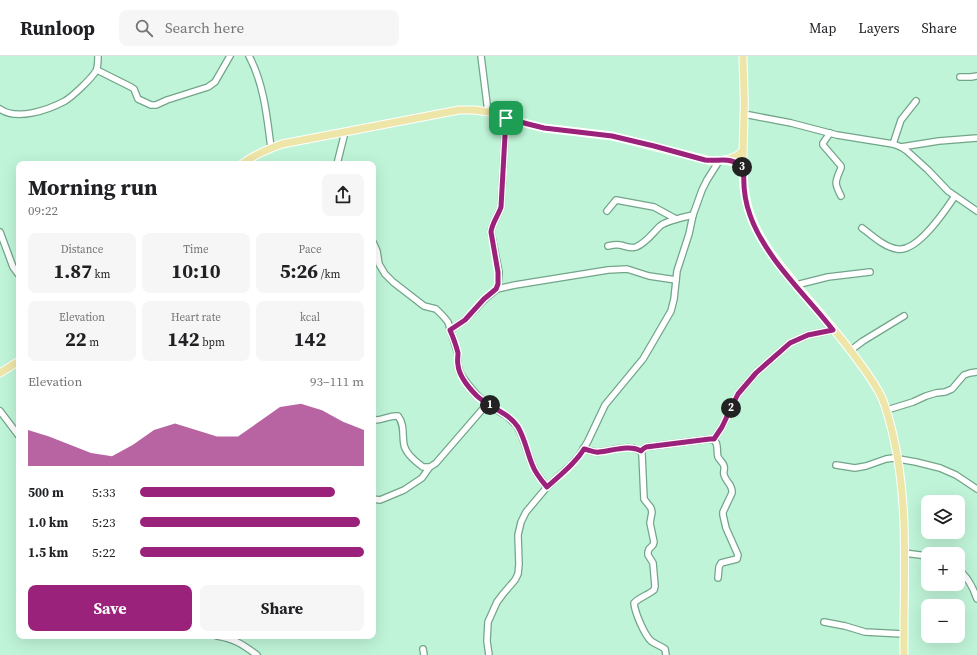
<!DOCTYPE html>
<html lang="en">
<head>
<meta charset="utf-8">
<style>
  body { margin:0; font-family:"Source Serif 4",serif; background:#f6f6f6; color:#202124; height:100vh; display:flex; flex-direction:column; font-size:15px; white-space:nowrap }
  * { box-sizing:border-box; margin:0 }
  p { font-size:13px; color:#757577 }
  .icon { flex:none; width:22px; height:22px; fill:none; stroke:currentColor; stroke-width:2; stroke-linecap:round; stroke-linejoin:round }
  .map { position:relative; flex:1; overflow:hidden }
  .sheet { position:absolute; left:16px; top:105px; width:360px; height:478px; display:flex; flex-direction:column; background:#fff; border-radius:8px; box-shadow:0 4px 16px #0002 }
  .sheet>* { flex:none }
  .controls { position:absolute; left:921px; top:439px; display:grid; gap:8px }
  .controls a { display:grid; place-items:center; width:44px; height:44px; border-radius:8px; background:#fff; box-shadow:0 4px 16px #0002; font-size:20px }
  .pin { position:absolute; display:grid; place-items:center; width:34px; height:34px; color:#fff; margin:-17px; border-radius:8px; box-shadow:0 2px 6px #0006 }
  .km { position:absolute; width:20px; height:20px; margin:-10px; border-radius:50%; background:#222; color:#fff; font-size:11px; line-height:20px; text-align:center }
  .round { display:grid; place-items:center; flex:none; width:42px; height:42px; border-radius:8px; background:#f6f6f6 }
  .overview { display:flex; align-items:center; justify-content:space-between; height:68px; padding:0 12px }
  h1 { font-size:22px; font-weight:700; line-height:30px }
  .metrics { display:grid; grid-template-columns:repeat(3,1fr); gap:6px; height:68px; padding:4px 12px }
  .metrics div { display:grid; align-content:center; border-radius:8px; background:#f6f6f6; text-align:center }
  .metrics b { font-size:20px; font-weight:700 }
  .metrics small { font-size:11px; font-weight:400 }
  .metrics p { font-size:11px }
  .chart { height:112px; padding:8px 12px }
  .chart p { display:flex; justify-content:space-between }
  .chart svg { width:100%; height:72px; margin-top:4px; fill:#9b227b; opacity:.7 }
  .cta { display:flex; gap:8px; margin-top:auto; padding:8px 12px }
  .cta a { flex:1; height:46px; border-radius:8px; background:#9b227b; color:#fff; font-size:16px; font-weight:700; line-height:46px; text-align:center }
  .cta a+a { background:#f6f6f6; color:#202124 }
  ul { padding:0 12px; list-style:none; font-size:13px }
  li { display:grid; grid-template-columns:64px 48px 1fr; align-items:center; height:30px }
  li i { height:10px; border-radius:5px; background:#9b227b }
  header { display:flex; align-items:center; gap:24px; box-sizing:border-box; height:56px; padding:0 20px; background:#fff; border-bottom:1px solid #e0e0e0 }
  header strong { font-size:19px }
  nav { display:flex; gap:22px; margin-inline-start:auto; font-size:14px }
  .search { width:280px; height:36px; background:#f6f6f6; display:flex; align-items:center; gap:10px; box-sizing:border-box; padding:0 14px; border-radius:8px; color:#757577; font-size:15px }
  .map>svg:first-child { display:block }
</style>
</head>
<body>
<header>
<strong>Runloop</strong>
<div class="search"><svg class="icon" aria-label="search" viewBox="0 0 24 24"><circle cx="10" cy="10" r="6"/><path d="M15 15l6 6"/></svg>Search here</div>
<nav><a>Map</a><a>Layers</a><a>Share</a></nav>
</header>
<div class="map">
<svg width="977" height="599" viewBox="0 0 977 599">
  <rect width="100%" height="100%" fill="#bff4d8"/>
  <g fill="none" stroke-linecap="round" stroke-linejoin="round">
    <g stroke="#72a58a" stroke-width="8">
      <g id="minor">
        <path d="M249 0C264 28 267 61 271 92"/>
        <path d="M481 0 488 56"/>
        <path d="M97 14 131 31 134 33 138 43 151 49H156L167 44 208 31 215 26 230 0"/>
        <path d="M960 21H971L977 20"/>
        <path d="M0 53C17 65 48 54 65 45 73 40 91 23 96 15 98 11 98 5 98 0"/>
        <path d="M744 58 791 67 837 79 893 88 901 91 907 95 928 114 948 135 977 155"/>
        <path d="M830 77 823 87V89L841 110V112C835 126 834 127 841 140"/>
        <path d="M893 88 901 64 916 45"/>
        <path d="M901 91 939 85 977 82"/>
        <path d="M337 108 345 76"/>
        <path d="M607 155 616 144 654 151 676 163"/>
        <path d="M862 172C873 180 884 191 897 193 917 197 945 155 955 140"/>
        <path d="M0 176 13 211 19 219"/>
        <path d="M373 186 377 195 379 208 385 218 393 226 424 250 436 253 443 260 448 266 458 298V309L460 317 467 327 477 339 487 348 507 360 517 370 522 380 532 408 537 418 547 431"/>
        <path d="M608 190C612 189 616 188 620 189 626 190 630 193 636 191 646 187 652 178 660 170 666 165 684 161 693 159"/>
        <path d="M796 229 828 221 870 216"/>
        <path d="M497 233 515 229 608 214 627 213 649 220 676 224"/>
        <path d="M450 274 465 264 485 243 497 233 498 228 499 216 491 176C492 167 498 160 501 151L506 62"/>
        <path d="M851 294 863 285 904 260"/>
        <path d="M887 354 913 346 926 340 936 337 945 336 952 333 964 319 970 317 977 316"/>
        <path d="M0 355 19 380"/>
        <path d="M373 364C382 365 389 359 398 360 405 369 402 379 404 389 406 398 416 406 423 411H430L436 407 487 348"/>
        <path d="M714 383 722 371 730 354 738 338 756 317 790 287 808 279 833 274"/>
        <path d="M583 393C589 394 594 397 599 396 610 395 636 386 642 398L644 443 651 452 652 456 650 467 654 486 653 489 649 493 648 496V499L653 507 655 530 654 534C648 539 640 541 634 547 635 557 644 578 651 585 655 588 661 590 665 593L666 599"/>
        <path d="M641 395 643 393 646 391 710 383C720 384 716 395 718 401 720 405 723 406 724 410 725 413 723 416 724 419 726 426 733 429 732 437L723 456V459L726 472 738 499 737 503 721 507 719 511 718 522"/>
        <path d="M836 409 855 412 866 410 886 403 893 402 916 406 940 412 956 419 977 433"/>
        <path d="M373 443 380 444 404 434 422 422 429 412"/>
        <path d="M904 497 928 500"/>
        <path d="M958 513C968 521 973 531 977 543"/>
        <path d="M824 566 845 570 865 576 903 578"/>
        <path d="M217 580C235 583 242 588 257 599"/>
        <path d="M423 593 424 599"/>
        <path d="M489 599 487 585 488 566 497 546 503 538 515 524 518 518 519 508 518 479 521 466 526 456 547 431 571 409 579 400 588 385 605 349 643 303 653 286 671 255 674 243 677 215 689 178 693 159 702 134 707 124 719 105"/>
      </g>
    </g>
    <g stroke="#fff" stroke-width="9">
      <g id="major">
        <path d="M743 0C743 19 745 39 744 58 744 91 739 127 750 158 759 185 778 207 796 229 817 254 840 279 859 306 868 318 876 329 882 342 887 354 890 366 893 379 910 451 903 526 904 599"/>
        <path d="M725 104 738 107 744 114"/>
        <path d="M242 108C255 98 268 93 282 88L459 54H475L488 56 528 68 544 72 612 80 711 105C722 105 736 104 743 94"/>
        <path d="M0 317 19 305"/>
      </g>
    </g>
    <use href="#minor" stroke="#fff" stroke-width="5.5"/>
    <use href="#major" stroke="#eee5a8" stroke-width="7"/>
  </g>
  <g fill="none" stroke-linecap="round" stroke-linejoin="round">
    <g stroke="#fff" stroke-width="8">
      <path id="route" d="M506 62 528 68 544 72 612 80 654 90 705 104C720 106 733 99 744 114 743 129 745 145 750 159 765 202 806 239 833 274L808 279 790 287 756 317 738 338 730 354 722 371 714 383H710L646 391 643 393 641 395C630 388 611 395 599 396 594 397 589 394 584 393 575 408 560 419 547 431 541 424 535 417 532 408 527 396 525 383 518 371 508 356 490 352 477 340 469 332 459 320 458 309 457 305 458 301 458 297 456 289 453 281 450 274L465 264 484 243 496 233 498 228V216L491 176C492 167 498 160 501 151Z"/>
    </g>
    <use href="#route" stroke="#9b227b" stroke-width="5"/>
  </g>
</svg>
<div class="controls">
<a><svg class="icon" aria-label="layers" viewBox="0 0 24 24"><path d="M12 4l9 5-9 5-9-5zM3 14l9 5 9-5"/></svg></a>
<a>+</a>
<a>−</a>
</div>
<div class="pin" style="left:506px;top:62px;background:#1e9e55"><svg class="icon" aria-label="arrive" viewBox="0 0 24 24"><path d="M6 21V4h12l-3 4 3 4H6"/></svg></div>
<b class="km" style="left:490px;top:349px">1</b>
<b class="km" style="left:731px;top:352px">2</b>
<b class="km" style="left:742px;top:111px">3</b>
<section class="sheet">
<div class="overview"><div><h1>Morning run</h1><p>09:22</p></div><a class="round"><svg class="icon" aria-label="share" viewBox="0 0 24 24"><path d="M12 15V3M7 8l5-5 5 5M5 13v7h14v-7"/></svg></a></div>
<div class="metrics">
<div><p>Distance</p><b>1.87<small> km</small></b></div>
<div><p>Time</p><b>10:10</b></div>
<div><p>Pace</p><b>5:26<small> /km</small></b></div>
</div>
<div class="metrics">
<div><p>Elevation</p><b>22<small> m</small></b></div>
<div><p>Heart rate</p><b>142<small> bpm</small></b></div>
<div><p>kcal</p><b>142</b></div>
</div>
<div class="chart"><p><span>Elevation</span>93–111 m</p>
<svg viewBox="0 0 160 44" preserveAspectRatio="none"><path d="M0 44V22L10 26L20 31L30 36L40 38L50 31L60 22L70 18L80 22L90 26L100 26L110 17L120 8L130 6L140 10L150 17L160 22V44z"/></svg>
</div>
<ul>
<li><b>500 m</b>5:33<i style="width:87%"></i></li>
<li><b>1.0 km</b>5:23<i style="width:98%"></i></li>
<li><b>1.5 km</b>5:22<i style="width:100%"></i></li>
</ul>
<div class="cta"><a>Save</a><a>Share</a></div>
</section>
</div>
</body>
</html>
